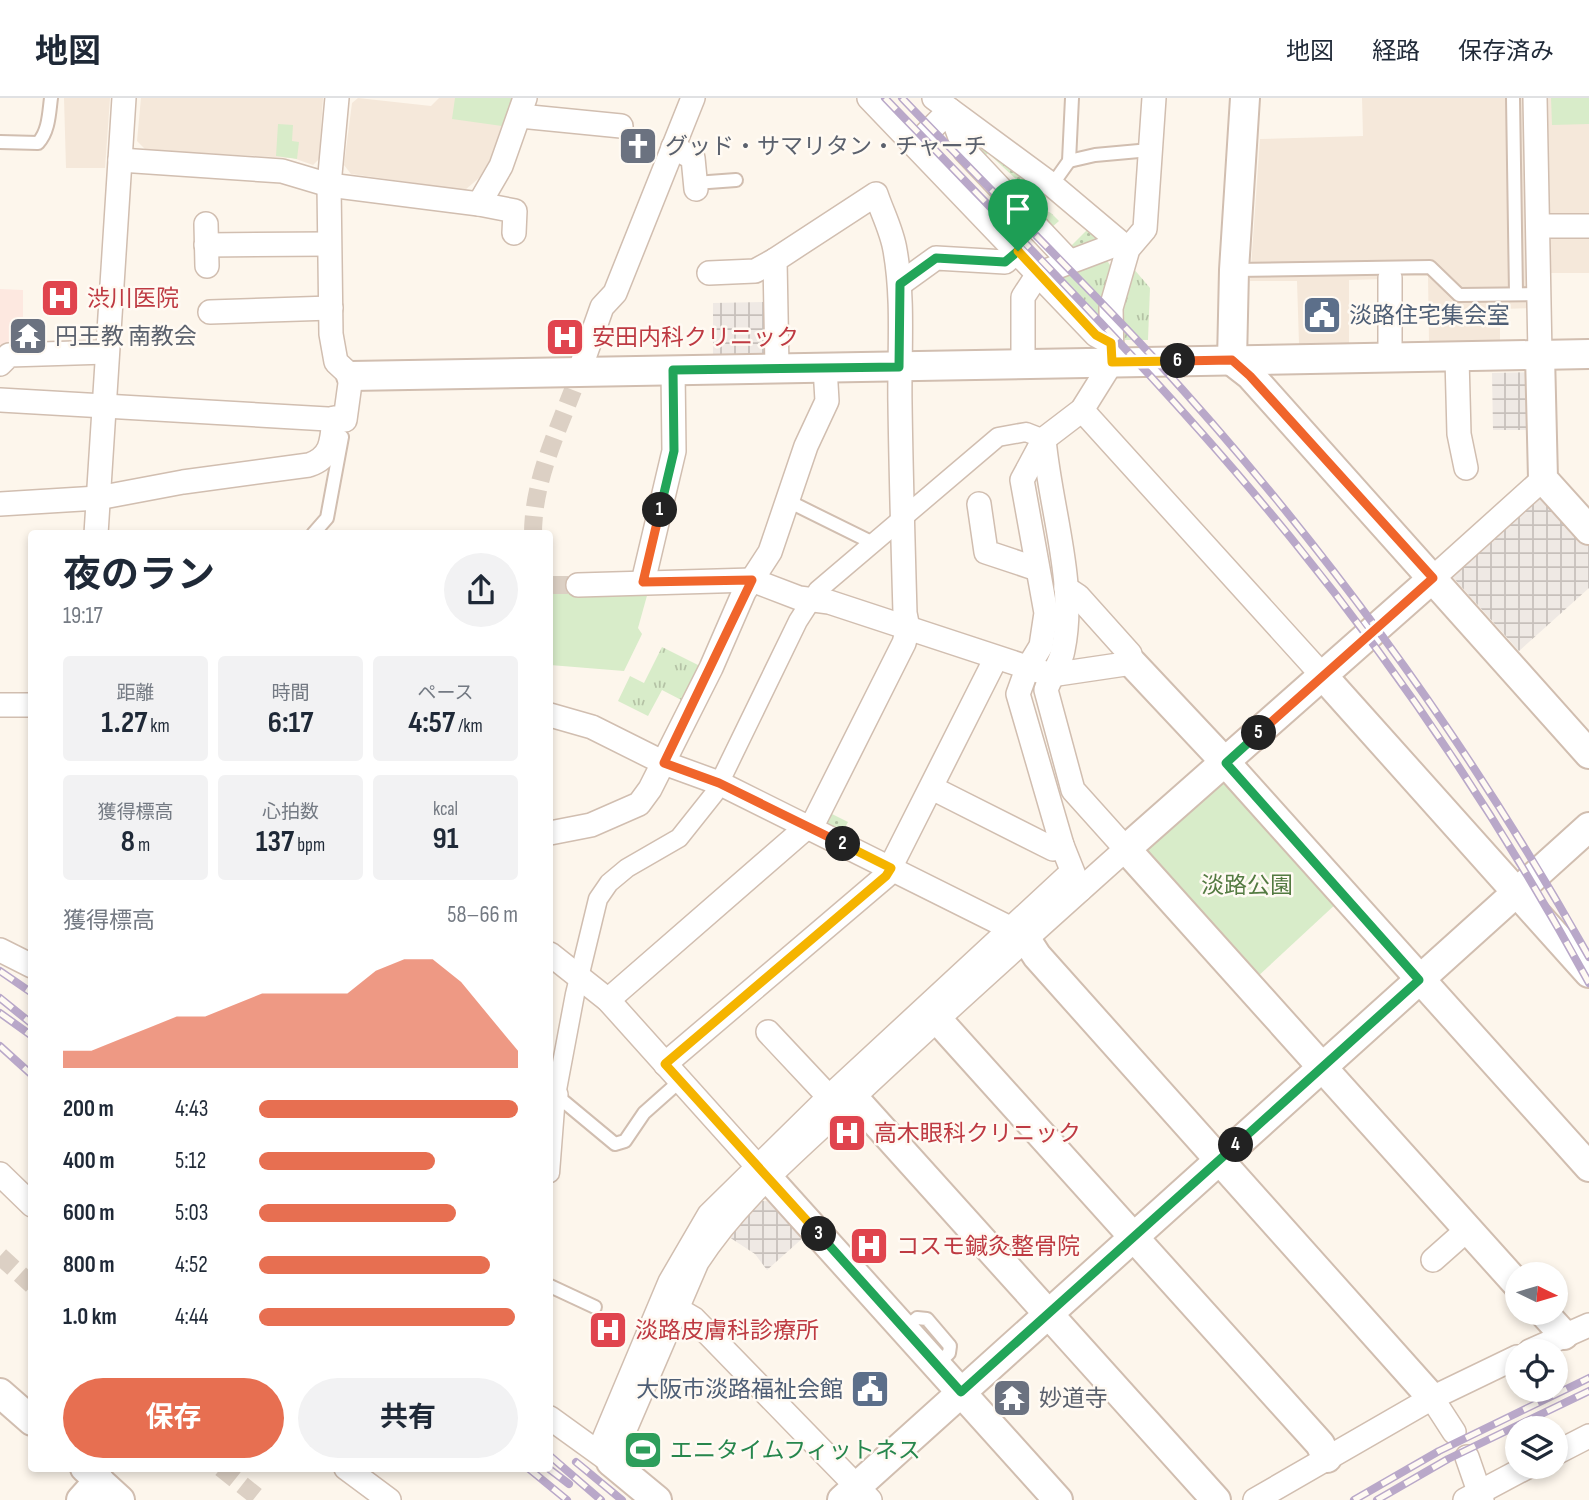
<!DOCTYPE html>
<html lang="ja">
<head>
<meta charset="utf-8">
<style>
  body { margin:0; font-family:"Sofia Sans Condensed","Noto Sans JP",sans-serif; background:#f2f2f3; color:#1f2937; height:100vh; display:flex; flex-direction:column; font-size:26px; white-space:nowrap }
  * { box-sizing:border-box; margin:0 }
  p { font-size:23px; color:#747a83 }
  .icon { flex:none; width:38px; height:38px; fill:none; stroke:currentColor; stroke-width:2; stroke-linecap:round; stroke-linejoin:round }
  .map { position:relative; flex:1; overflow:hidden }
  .drawer { position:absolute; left:28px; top:432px; width:525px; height:942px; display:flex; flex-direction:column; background:#fff; border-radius:7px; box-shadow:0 4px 10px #0003 }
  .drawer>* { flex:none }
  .needle { width:46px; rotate:95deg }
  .controls { position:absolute; left:1505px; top:1164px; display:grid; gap:14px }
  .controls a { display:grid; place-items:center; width:63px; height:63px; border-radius:50%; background:#fff; box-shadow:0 4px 10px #0003; font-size:35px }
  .pin { position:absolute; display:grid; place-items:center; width:60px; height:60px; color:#fff; margin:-72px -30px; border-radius:50% 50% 50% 0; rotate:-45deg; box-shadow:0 0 7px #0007 }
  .pin .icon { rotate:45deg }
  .km { position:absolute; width:35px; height:35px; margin:-18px; border-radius:50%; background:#222; color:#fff; font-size:19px; line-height:35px; text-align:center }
  .round { display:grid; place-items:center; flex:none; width:74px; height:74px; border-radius:37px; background:#f2f2f3 }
  .summary { display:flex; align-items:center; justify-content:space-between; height:119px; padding:0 35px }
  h1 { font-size:38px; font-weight:700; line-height:52px }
  .stats { display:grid; grid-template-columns:repeat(3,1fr); gap:10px; height:119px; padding:7px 35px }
  .stats div { display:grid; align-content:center; border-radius:7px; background:#f2f2f3; text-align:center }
  .stats b { font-size:30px; font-weight:700 }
  .stats small { font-size:19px; font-weight:400 }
  .stats p { font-size:19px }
  .chart { height:196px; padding:14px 35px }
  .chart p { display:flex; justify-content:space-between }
  .chart svg { width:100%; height:126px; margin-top:7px; fill:#e76f51; opacity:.7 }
  .action { display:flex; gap:14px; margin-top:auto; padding:14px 35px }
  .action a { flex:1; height:80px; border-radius:42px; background:#e76f51; color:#fff; font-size:28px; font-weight:700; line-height:80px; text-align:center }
  .action a+a { background:#f2f2f3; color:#1f2937 }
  ul { padding:0 35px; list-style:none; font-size:23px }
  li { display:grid; grid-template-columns:112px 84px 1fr; align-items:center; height:52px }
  li i { height:18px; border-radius:9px; background:#e76f51 }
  header { display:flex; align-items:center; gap:42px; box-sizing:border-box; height:98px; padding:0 35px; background:#fff; border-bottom:2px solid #e0e1e3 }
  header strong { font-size:33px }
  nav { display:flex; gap:38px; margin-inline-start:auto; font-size:24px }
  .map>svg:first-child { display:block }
</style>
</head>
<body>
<header>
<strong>地図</strong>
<nav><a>地図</a><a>経路</a><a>保存済み</a></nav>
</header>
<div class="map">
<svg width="1589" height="1402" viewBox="0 0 1589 1402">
  <defs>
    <pattern id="industrial-grid" width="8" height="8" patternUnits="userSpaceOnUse" patternTransform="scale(1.75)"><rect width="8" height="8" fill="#efe9e4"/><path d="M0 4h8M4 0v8" fill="none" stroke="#c7c0bb"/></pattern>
    <pattern id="grass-tufts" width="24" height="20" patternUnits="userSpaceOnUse" patternTransform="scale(1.75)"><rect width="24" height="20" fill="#d8ecc9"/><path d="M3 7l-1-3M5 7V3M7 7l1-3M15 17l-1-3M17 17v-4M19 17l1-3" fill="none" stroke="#b4c2a5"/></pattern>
    <pattern id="garden-dots" width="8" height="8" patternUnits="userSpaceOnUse" patternTransform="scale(1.75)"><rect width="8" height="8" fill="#d8ecc9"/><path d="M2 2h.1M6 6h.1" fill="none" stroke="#b4c2a5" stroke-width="1.8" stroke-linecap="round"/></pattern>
  </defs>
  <rect width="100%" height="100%" fill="#fdf6ec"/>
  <g fill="#f5e8da">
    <path d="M64 0H110L105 70H66Z"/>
    <path d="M141 0H323L319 61 313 67 293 60 146 52 137 43Z"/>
    <path d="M358 0 431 8 439 0H512L490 62 479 80 465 92 351 76 344 67 352 5Z"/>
    <path d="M1362 0H1527L1531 210 1500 211V243L1429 244 1428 178H1384V181L1349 182V245L1299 246 1297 183H1250L1260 41 1363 38Z"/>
    <path d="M1545 0H1589V175H1548Z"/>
  </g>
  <path fill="#fde8e0" d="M0 191 23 192V249L0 255Z"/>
  <g fill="url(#industrial-grid)">
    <path d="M770 204 766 256 713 257V205Z"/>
    <path d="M1533 274V332H1493L1492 275Z"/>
    <path d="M1537 399 1548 400 1589 445V490L1519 553 1450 476Z"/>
    <path d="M760 1103H772L805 1138 767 1172 755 1156 729 1139Z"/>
  </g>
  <g fill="url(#grass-tufts)">
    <path d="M1106 161 1114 173 1101 231 1057 185V177Z"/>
    <path d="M1133 170 1150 190 1148 242H1125L1117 234V209Z"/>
    <path d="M662 549 706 571 689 606 662 592 648 618 618 603 630 578 644 585Z"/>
  </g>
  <g fill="#d8ecc9">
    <path d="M455 0H512L502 28 452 21Z"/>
    <path d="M1551 0H1589V26L1552 27Z"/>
    <path d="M278 26 293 27 292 43 299 44 297 61 276 58Z"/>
    <path d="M648 494 638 530 642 536 624 573 550 567V496Z"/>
    <path d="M1219 683 1230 684 1338 804 1255 881 1146 759 1147 747Z"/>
  </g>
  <g fill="url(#garden-dots)">
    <path d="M978 48 986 49 1045 96 1039 104 1031 88 1017 82 988 55 984 59 976 51Z"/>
    <path d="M989 61 1033 106 1051 115 1059 123 1051 130Z"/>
    <path d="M1089 130 1098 137 1097 142 1081 150 1070 149Z"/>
    <path d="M830 715 848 724 841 737 829 731 825 725Z"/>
  </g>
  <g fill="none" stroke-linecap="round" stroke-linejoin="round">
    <g stroke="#dcd0c4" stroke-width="18" stroke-dasharray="18 9" stroke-linecap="butt">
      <path d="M533 436C533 385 555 339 573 292"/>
      <path d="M550 487H578"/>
      <path d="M0 1158 32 1187"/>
      <path d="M221 1370 261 1402"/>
    </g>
    <g stroke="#d1beb0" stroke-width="16">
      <g id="service">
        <path d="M1513 0 1516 196"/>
        <path d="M0 44 38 45C49 33 49 15 51 0"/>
        <path d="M1069 63 1095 57 1150 52"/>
        <path d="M695 85 736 82"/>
        <path d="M1052 87 1069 63 1072 0"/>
        <path d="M1234 172 1430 169 1459 197 1540 196"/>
        <path d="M788 403 875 446"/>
        <path d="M313 436 327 420 342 339"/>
        <path d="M556 997 615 1046 625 1043 644 1015 680 983"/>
        <path d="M550 1188 595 1209"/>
        <path d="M904 1231 917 1220 927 1221 950 1248 949 1255 936 1267"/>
      </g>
    </g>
    <g stroke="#d1beb0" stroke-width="21">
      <path id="pedestrian" d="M550 1075 556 997 575 896 598 801 609 785 627 770 679 740 714 696 798 523 818 492 998 339 1026 334 1044 341"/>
    </g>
    <g stroke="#d1beb0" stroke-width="26">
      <g id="minor">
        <path d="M869 0 1096 237 1111 245"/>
        <path d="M934 0 1052 87 1128 151"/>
        <path d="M1535 0 1540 257"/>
        <path d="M520 18 621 28"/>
        <path d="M915 47 950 12 965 53 1069 163"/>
        <path d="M673 49 693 60 696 91"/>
        <path d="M120 62 282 73 329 87 479 106 501 68 525 0"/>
        <path d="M479 106 515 113 514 135"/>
        <path d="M206 126 207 168"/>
        <path d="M1539 128H1589"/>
        <path d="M206 147 329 146"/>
        <path d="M709 175 755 173 775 162"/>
        <path d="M1390 180V260"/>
        <path d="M900 186 936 160 1005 164 1018 153"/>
        <path d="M210 214 331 210"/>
        <path d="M1457 260 1459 336 1466 370"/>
        <path d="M0 266 9 257 107 254"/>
        <path d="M1023 266V199L1038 176 1120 145"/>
        <path d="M579 274 602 209 615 195 693 0"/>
        <path d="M0 302 345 322 351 278 336 264 331 236 329 87 337 0"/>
        <path d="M1082 312 1323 578"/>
        <path d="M0 406 98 400 183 384 309 367C332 359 332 343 334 320"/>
        <path d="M979 406 986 454 1037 471"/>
        <path d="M96 436 124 0"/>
        <path d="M1433 480 1543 381"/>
        <path d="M643 484 674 353 673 272"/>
        <path d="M578 487 752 482 799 500 829 504 1051 577 1132 565 1130 556 1078 498 1066 490"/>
        <path d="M0 607H32"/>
        <path d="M550 617 592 629 664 665 719 685 1022 836"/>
        <path d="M932 690 1053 751 1062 747"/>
        <path d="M550 735 591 727 639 706 650 691 711 570 744 494 770 454 806 348 827 303 825 269"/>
        <path d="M1080 792 1062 747 1018 596 1027 571 1041 548 1046 515 1022 382 1044 341 1082 312 1112 264 1111 210 1128 151 1145 131 1154 0"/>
        <path d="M0 852 32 868"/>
        <path d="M550 856 608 902 767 1079"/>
        <path d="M608 902 815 722 904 545 908 530 905 515C903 446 901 376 900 306 899 256 904 202 895 152 892 133 882 114 876 96L775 162 777 270"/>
        <path d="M768 934 829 999"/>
        <path d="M665 966 886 778 996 560"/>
        <path d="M550 991 556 997"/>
        <path d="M0 1076 32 1107"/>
        <path d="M1433 1162 1468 1131"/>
        <path d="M677 1211 694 1221 870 1402"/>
        <path d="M1530 1253 1589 1227"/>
        <path d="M1432 1300 1454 1334"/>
        <path d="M550 1320 611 1364 697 1164C737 1102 793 1056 846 1006 938 919 1032 835 1126 751L1073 692 1046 592C1050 579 1061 566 1063 552 1077 484 1050 410 1044 341"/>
        <path d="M604 1341 670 1184 709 1117 829 999 1072 774"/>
        <path d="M1556 1355 1589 1338"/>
        <path d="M1467 1359 1482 1402"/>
        <path d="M346 1370 389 1402"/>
        <path d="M1255 1402 1432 1300 1517 1259"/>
        <path d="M1465 1402 1529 1368"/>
      </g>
    </g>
    <g stroke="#d1beb0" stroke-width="32">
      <g id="tertiary">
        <path d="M1540 257 1543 381 1589 432"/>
        <path d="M1232 263 1250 277 1589 656"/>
        <path d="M1232 263 1234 172 1245 0"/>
        <path d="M351 278 1589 256"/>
        <path d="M1433 480 1126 751 1517 1186"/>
        <path d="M1132 565 1226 665 1589 1069"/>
        <path d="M1323 578 1589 875"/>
        <path d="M1026 841 1037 858 1432 1300"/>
        <path d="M937 921 1320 1346 1327 1360"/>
        <path d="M853 999 1216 1402"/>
        <path d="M768 1080 1058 1402"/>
        <path d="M1543 1214 1564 1237"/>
        <path d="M0 1295 32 1323"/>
        <path d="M611 1364 657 1402"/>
        <path d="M85 1370 120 1402"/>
        <path d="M81 1402 99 1382"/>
        <path d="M842 1402 1589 729"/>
      </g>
    </g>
    <use href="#service" stroke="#fff" stroke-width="12"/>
    <use href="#pedestrian" stroke="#fff" stroke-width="18"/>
    <use href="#minor" stroke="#fff" stroke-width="23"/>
    <use href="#tertiary" stroke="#fff" stroke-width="28"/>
    <g stroke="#b9a8c9" stroke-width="8">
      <g id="rail">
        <path d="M885 0C1023 144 1165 285 1291 440 1404 579 1503 728 1589 885"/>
        <path d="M902 0C985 87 1071 171 1153 259 1321 442 1467 642 1589 859"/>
        <path d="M0 873 32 895"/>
        <path d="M0 900 32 926"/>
        <path d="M0 915 32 938"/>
        <path d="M0 948 32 977"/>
        <path d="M550 1358 601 1402"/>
        <path d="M576 1364 622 1402"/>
        <path d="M528 1370 567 1402"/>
        <path d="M548 1370 569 1386"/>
        <path d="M1354 1402 1439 1353 1589 1280"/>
        <path d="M1377 1402 1448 1361 1589 1293"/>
      </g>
    </g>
    <use href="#rail" stroke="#fffaf3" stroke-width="5" stroke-dasharray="16" stroke-linecap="butt"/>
  </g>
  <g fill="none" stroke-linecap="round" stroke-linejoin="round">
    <g stroke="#fff" stroke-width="14">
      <path id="split-1" d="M660 412 674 353 673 272 899 269 900 186 936 160 1005 164 1018 153"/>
    </g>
    <g stroke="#fff" stroke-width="14">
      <path id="split-2" d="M660 412 643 484 752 482 664 665 719 685 843 746"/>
    </g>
    <g stroke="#fff" stroke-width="14">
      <path id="split-3" d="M819 1136 665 966 886 778 891 770 843 746"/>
    </g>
    <g stroke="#fff" stroke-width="14">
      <path id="split-4" d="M819 1136 961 1294 1236 1047"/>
    </g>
    <g stroke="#fff" stroke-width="14">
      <path id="split-5" d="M1236 1047 1419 882 1226 665 1259 635"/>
    </g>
    <g stroke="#fff" stroke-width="14">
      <path id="split-6" d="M1178 263 1232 262 1250 278 1433 480 1259 635"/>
    </g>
    <g stroke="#fff" stroke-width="14">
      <path id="split-7" d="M1018 153 1096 237 1111 245 1112 264 1178 263"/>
    </g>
    <use href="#split-1" stroke="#22a559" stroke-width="9"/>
    <use href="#split-2" stroke="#f0652b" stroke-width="9"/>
    <use href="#split-3" stroke="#f5b400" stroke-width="9"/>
    <use href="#split-4" stroke="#22a559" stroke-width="9"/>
    <use href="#split-5" stroke="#22a559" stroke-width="9"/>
    <use href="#split-6" stroke="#f0652b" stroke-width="9"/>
    <use href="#split-7" stroke="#f5b400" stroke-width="9"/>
  </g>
  <defs>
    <g id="church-square" transform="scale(2.0125)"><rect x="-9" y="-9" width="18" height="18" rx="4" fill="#6b7280" stroke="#fffaf3"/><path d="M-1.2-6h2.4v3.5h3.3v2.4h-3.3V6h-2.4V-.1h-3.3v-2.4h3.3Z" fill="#fff"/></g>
    <g id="hospital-square" transform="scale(2.0125)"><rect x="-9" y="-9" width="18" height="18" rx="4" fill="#e0444e" stroke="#fffaf3"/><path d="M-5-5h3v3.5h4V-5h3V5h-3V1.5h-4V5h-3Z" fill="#fff"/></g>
    <g id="civic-square" transform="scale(2.0125)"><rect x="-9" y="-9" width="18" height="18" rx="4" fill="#5c6f8a" stroke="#fffaf3"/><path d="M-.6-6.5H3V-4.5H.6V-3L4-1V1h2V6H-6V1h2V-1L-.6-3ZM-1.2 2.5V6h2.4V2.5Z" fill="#fff"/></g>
    <g id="temple-square" transform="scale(2.0125)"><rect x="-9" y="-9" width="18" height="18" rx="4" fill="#6b7280" stroke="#fffaf3"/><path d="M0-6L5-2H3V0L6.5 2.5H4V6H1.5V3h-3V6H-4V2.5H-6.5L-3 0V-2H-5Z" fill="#fff"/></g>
    <g id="stadium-square" transform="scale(2.0125)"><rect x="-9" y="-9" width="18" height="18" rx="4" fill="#2e9e5b" stroke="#fffaf3"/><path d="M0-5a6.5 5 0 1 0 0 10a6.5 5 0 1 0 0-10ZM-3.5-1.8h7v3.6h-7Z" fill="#fff"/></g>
  </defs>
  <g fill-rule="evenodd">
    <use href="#church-square" x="638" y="48"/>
    <use href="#hospital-square" x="60" y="200"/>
    <use href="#civic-square" x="1322" y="217"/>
    <use href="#temple-square" x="28" y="238"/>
    <use href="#hospital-square" x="565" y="239"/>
    <use href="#hospital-square" x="847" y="1035"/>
    <use href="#hospital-square" x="869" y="1148"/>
    <use href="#hospital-square" x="608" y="1232"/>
    <use href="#civic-square" x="870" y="1291"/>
    <use href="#temple-square" x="1012" y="1300"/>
    <use href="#stadium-square" x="643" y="1352"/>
  </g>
  <g text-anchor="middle" stroke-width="5" stroke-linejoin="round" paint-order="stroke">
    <g font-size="23" fill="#5b616d" stroke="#fffaf3" text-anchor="start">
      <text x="665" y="56">グッド・サマリタン・チャーチ</text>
      <text x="55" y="246">円王教 南教会</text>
      <text x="1039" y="1308">妙道寺</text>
    </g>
    <g font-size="23" fill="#be3a42" stroke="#fffaf3" text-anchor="start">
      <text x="87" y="208">渋川医院</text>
      <text x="592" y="247">安田内科クリニック</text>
      <text x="874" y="1043">高木眼科クリニック</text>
      <text x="896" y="1156">コスモ鍼灸整骨院</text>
      <text x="635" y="1240">淡路皮膚科診療所</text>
    </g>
    <g font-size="23" fill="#4e5e75" stroke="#fffaf3" text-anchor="start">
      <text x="1349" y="225">淡路住宅集会室</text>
      <text x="843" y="1299" text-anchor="end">大阪市淡路福祉会館</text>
    </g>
    <g font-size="23" fill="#537a41" stroke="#fffaf3">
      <text x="1247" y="795">淡路公園</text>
    </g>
    <g font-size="23" fill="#27864d" stroke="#fffaf3" text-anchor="start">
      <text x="670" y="1360">エニタイムフィットネス</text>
    </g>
  </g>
</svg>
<div class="controls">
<a><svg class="needle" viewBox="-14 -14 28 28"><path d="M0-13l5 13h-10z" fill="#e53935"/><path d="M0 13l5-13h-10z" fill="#747a83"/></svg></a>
<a><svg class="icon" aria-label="locate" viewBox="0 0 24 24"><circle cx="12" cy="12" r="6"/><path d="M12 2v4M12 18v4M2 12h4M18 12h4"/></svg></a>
<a><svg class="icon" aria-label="layers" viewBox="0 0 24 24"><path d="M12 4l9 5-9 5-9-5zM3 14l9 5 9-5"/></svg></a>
</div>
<div class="pin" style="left:1018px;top:153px;background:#1e9e55"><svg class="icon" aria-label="arrive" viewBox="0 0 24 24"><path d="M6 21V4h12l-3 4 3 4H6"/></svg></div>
<b class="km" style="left:660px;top:412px">1</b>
<b class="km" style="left:843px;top:746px">2</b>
<b class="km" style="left:819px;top:1136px">3</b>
<b class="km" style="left:1236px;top:1047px">4</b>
<b class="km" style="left:1259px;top:635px">5</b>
<b class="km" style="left:1178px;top:263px">6</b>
<section class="drawer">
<div class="summary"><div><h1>夜のラン</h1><p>19:17</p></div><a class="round"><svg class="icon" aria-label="share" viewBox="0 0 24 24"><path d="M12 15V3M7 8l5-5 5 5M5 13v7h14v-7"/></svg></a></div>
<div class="stats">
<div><p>距離</p><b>1.27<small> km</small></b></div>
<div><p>時間</p><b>6:17</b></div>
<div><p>ペース</p><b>4:57<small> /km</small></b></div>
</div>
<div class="stats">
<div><p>獲得標高</p><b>8<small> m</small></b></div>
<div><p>心拍数</p><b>137<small> bpm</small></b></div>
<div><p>kcal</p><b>91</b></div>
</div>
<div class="chart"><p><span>獲得標高</span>58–66 m</p>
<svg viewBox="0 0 160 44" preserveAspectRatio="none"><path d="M0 44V38L10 38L20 34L30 30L40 26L50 26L60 22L70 18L80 18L90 18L100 18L110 10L120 6L130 6L140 14L150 26L160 38V44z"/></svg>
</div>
<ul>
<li><b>200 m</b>4:43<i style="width:100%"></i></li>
<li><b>400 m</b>5:12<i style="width:68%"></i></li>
<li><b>600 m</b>5:03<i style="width:76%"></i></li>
<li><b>800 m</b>4:52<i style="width:89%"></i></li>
<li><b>1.0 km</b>4:44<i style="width:99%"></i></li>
</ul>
<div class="action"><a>保存</a><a>共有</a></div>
</section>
</div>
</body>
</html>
